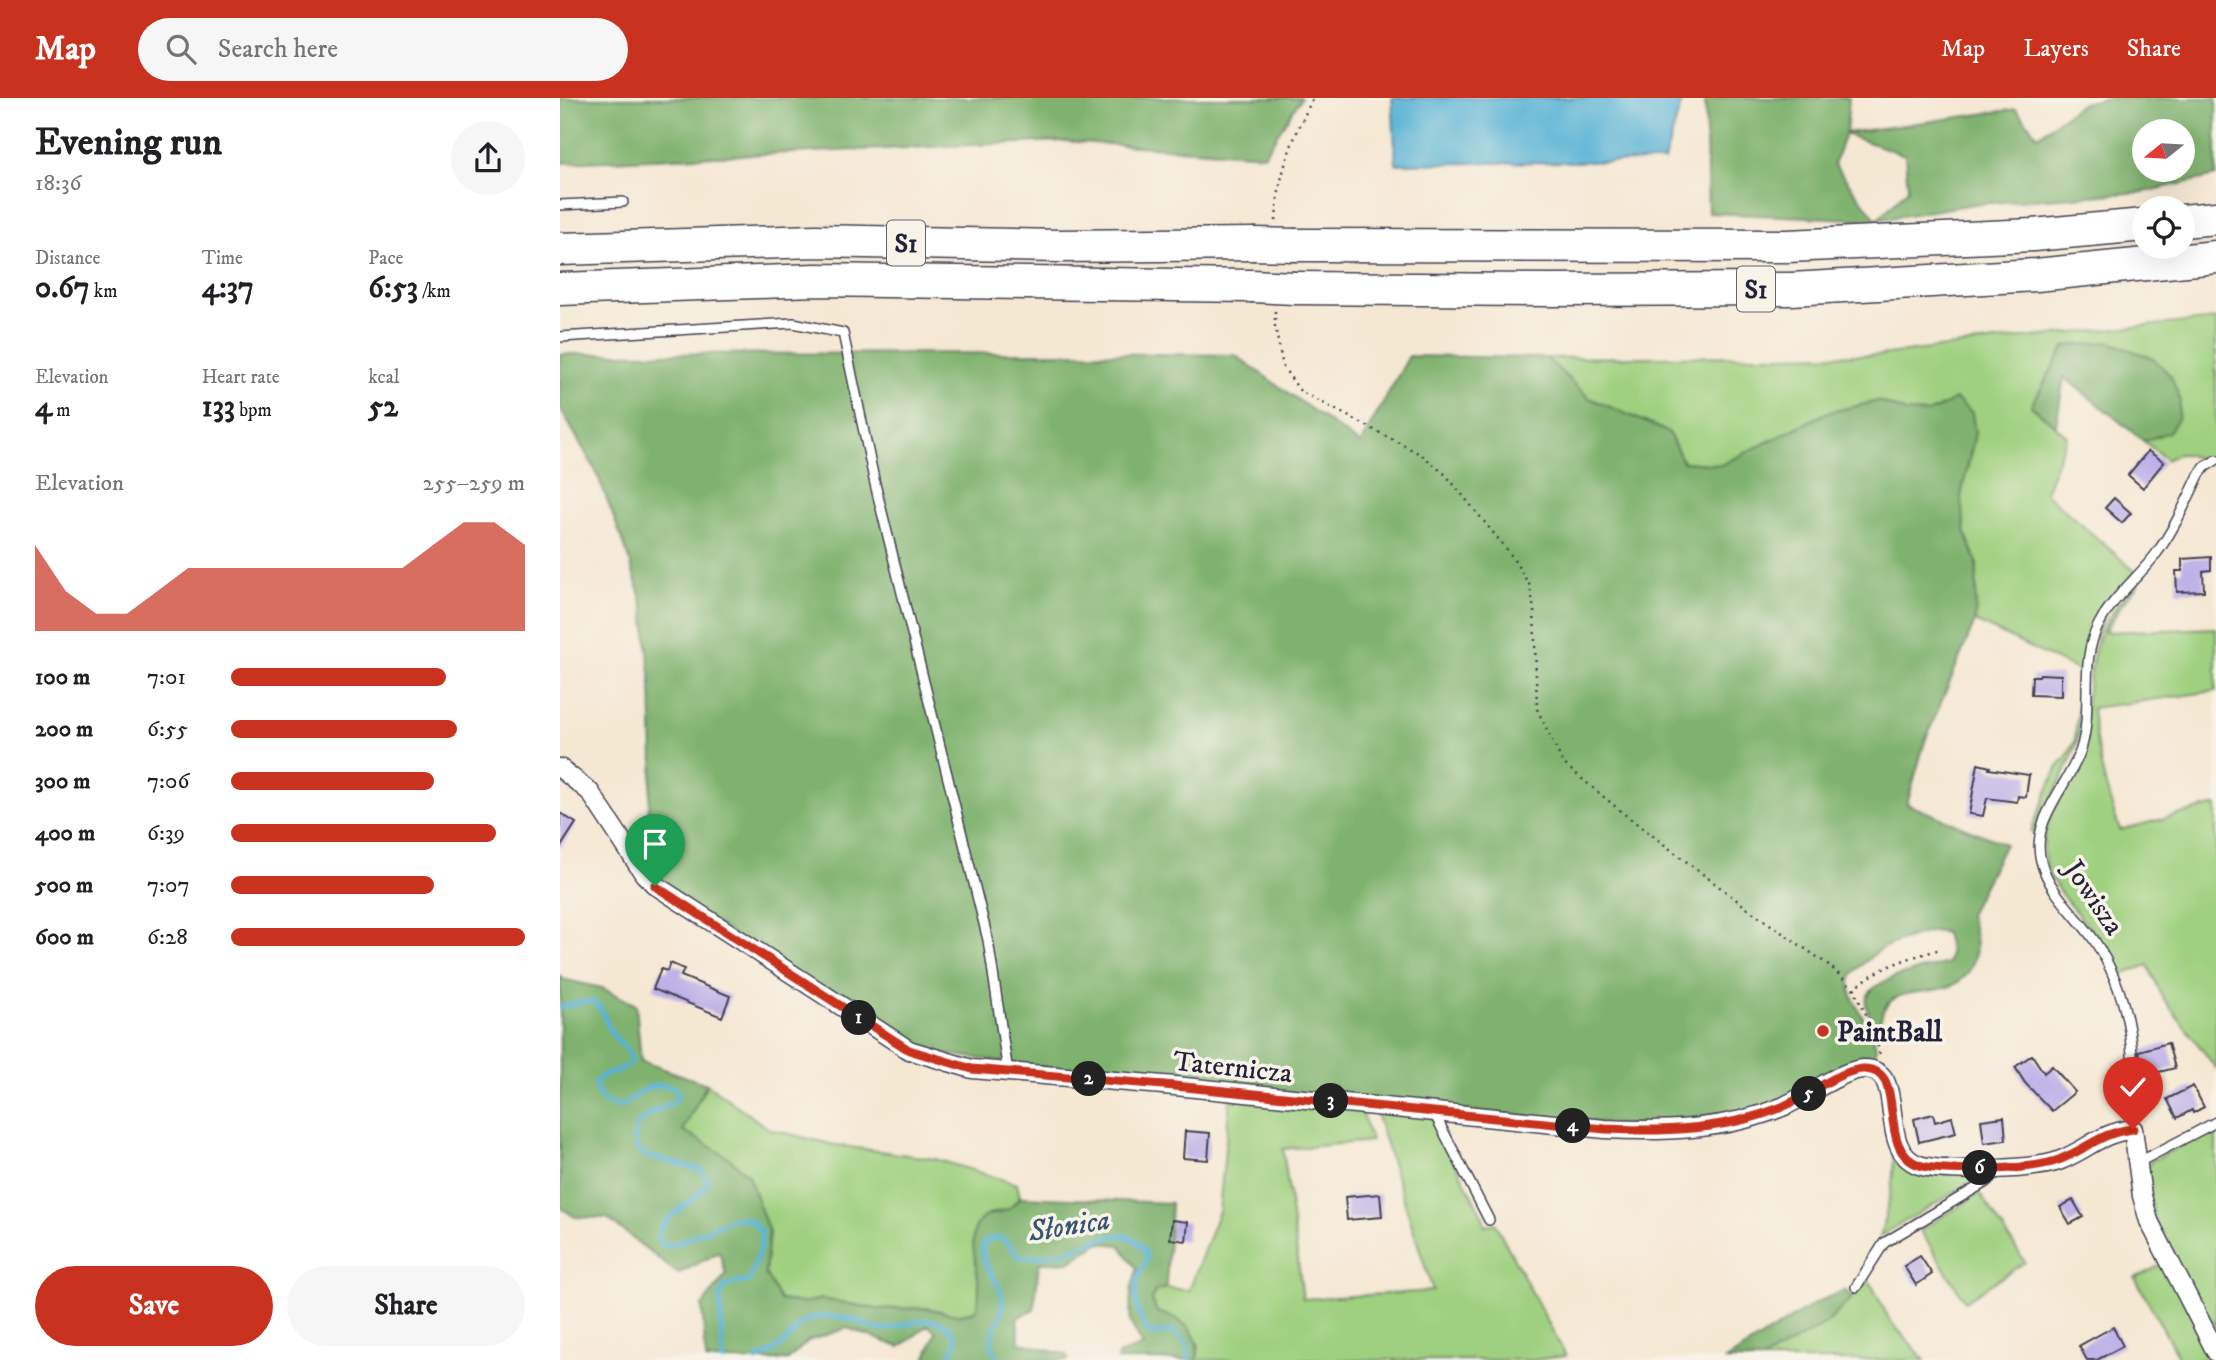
<!DOCTYPE html>
<html lang="en">
<head>
<meta charset="utf-8">
<style>
  body { margin:0; font-family:"IM FELL DW Pica",serif; background:#f6f6f6; color:#202124; height:100vh; display:flex; flex-direction:column; font-size:26px; white-space:nowrap }
  * { box-sizing:border-box; margin:0 }
  p { font-size:23px; color:#757577 }
  .icon { flex:none; width:38px; height:38px; fill:none; stroke:currentColor; stroke-width:2; stroke-linecap:round; stroke-linejoin:round }
  .map { position:relative; flex:1; overflow:hidden }
  .sheet { display:flex; flex-direction:column; background:#fff; width:560px }
  .sheet>* { flex:none }
  .needle { width:46px; rotate:252deg }
  .tools { position:absolute; left:1572px; top:21px; display:grid; gap:14px }
  .tools a { display:grid; place-items:center; width:63px; height:63px; border-radius:50%; background:#fff; box-shadow:0 7px 28px #0002; font-size:35px }
  .pin { position:absolute; display:grid; place-items:center; width:60px; height:60px; color:#fff; margin:-72px -30px; border-radius:50% 50% 50% 0; rotate:-45deg; box-shadow:0 0 7px #0007 }
  .pin .icon { rotate:45deg }
  .km { position:absolute; width:35px; height:35px; margin:-18px; border-radius:50%; background:#222; color:#fff; font-size:19px; line-height:35px; text-align:center }
  .round { display:grid; place-items:center; flex:none; width:74px; height:74px; border-radius:37px; background:#f6f6f6 }
  .headline { display:flex; align-items:center; justify-content:space-between; height:119px; padding:0 35px }
  h1 { font-size:38px; font-weight:700; line-height:52px }
  .metrics { display:grid; grid-template-columns:repeat(3,1fr); gap:10px; height:119px; padding:7px 35px }
  .metrics div { display:grid; align-content:center }
  .metrics b { font-size:30px; font-weight:700 }
  .metrics small { font-size:19px; font-weight:400 }
  .metrics p { font-size:19px }
  .chart { height:196px; padding:14px 35px }
  .chart p { display:flex; justify-content:space-between }
  .chart svg { width:100%; height:126px; margin-top:7px; fill:#c8321e; opacity:.7 }
  .action { display:flex; gap:14px; margin-top:auto; padding:14px 35px }
  .action a { flex:1; height:80px; border-radius:42px; background:#c8321e; color:#fff; font-size:28px; font-weight:700; line-height:80px; text-align:center }
  .action a+a { background:#f6f6f6; color:#202124 }
  ul { padding:0 35px; list-style:none; font-size:23px }
  li { display:grid; grid-template-columns:112px 84px 1fr; align-items:center; height:52px }
  li i { height:18px; border-radius:9px; background:#c8321e }
  header { display:flex; align-items:center; gap:42px; box-sizing:border-box; height:98px; padding:0 35px; background:#c8321e; color:#fff }
  header strong { font-size:33px }
  nav { display:flex; gap:38px; margin-inline-start:auto; font-size:24px }
  .search { width:490px; height:63px; background:#f6f6f6; display:flex; align-items:center; gap:18px; box-sizing:border-box; padding:0 24px; border-radius:38px; color:#757577; font-size:26px }
  main { display:flex; flex:1; min-height:0 }
  .map>svg:first-child { display:block }
</style>
</head>
<body>
<header>
<strong>Map</strong>
<div class="search"><svg class="icon" aria-label="search" viewBox="0 0 24 24"><circle cx="10" cy="10" r="6"/><path d="M15 15l6 6"/></svg>Search here</div>
<nav><a>Map</a><a>Layers</a><a>Share</a></nav>
</header>
<main>
<section class="sheet">
<div class="headline"><div><h1>Evening run</h1><p>18:36</p></div><a class="round"><svg class="icon" aria-label="share" viewBox="0 0 24 24"><path d="M12 15V3M7 8l5-5 5 5M5 13v7h14v-7"/></svg></a></div>
<div class="metrics">
<div><p>Distance</p><b>0.67<small> km</small></b></div>
<div><p>Time</p><b>4:37</b></div>
<div><p>Pace</p><b>6:53<small> /km</small></b></div>
</div>
<div class="metrics">
<div><p>Elevation</p><b>4<small> m</small></b></div>
<div><p>Heart rate</p><b>133<small> bpm</small></b></div>
<div><p>kcal</p><b>52</b></div>
</div>
<div class="chart"><p><span>Elevation</span>255–259 m</p>
<svg viewBox="0 0 160 44" preserveAspectRatio="none"><path d="M0 44V14L10 30L20 38L30 38L40 30L50 22L60 22L70 22L80 22L90 22L100 22L110 22L120 22L130 14L140 6L150 6L160 14V44z"/></svg>
</div>
<ul>
<li><b>100 m</b>7:01<i style="width:73%"></i></li>
<li><b>200 m</b>6:55<i style="width:77%"></i></li>
<li><b>300 m</b>7:06<i style="width:69%"></i></li>
<li><b>400 m</b>6:39<i style="width:90%"></i></li>
<li><b>500 m</b>7:07<i style="width:69%"></i></li>
<li><b>600 m</b>6:28<i style="width:100%"></i></li>
</ul>
<div class="action"><a>Save</a><a>Share</a></div>
</section>
<div class="map">
<svg width="1656" height="1262" viewBox="0 0 1656 1262">
  <rect width="100%" height="100%" fill="#f7f3e8"/>
  <filter id="ink" filterUnits="userSpaceOnUse"><feTurbulence type="fractalNoise" baseFrequency=".0143" numOctaves="2"/><feDisplacementMap in="SourceGraphic" scale="14" xChannelSelector="R" yChannelSelector="G"/><feConvolveMatrix kernelMatrix="1 2 1 2 8 2 1 2 1" color-interpolation-filters="sRGB"/></filter>
  <filter id="wash" filterUnits="userSpaceOnUse"><feTurbulence type="fractalNoise" baseFrequency=".00686" numOctaves="4" result="noise"/><feDisplacementMap in="SourceGraphic" scale="28" xChannelSelector="R" yChannelSelector="G"/><feGaussianBlur stdDeviation="1.57" result="paint"/><feColorMatrix in="noise" values="0 0 0 0 0 0 0 0 0 0 0 0 0 0 0 0 0 1.4 0 .05"/><feComposite in="paint" operator="in"/></filter>
  <g filter="url(#wash)">
    <rect width="100%" height="100%" fill="#f5e8d3"/>
    <g fill="#9fd07f" stroke="#60795d" stroke-width="2">
      <path d="M1656 221V357L1644 364C1630 357 1620 351 1607 362L1584 343C1611 333 1617 333 1620 302L1505 248 1471 308 1507 338 1485 395 1576 474 1550 504 1521 574 1415 523 1417 465 1405 433 1401 398 1415 334 1368 315 1346 314 1318 303 1266 315 1161 367 1123 364 1108 334 1029 300 986 260 1320 257 1453 241Z"/>
      <path d="M1575 485 1578 487 1561 507 1545 534 1656 530V593L1532 610C1536 653 1545 692 1560 732L1656 707V970L1603 900 1588 867 1561 877C1554 865 1547 852 1538 841 1521 817 1495 796 1486 767 1474 727 1506 698 1519 664 1524 651 1523 634 1525 621 1531 560 1532 533 1575 485Z"/>
      <path d="M1520 586C1525 597 1523 608 1522 619 1517 665 1492 692 1476 734L1474 735 1471 733 1497 670 1508 657 1515 643Z"/>
      <path d="M147 986 209 1031 275 1047 376 1061 457 1086 460 1099 449 1111 428 1116 419 1175 420 1201 415 1213 396 1217 367 1210 317 1211 262 1201 243 1205 220 1202 205 1175 209 1134 123 1032Z"/>
      <path d="M670 1001 801 1010 811 1043 723 1051 743 1201 873 1193 815 1012 871 1018 923 1119 924 1128 935 1125 1006 1258 974 1262H637L639 1247 618 1221 596 1214 592 1202 595 1193 606 1190 629 1192 659 1113Z"/>
      <path d="M1656 1030V1231L1654 1225 1644 1218 1596 1130 1586 1073 1591 1063Z"/>
      <path d="M1332 1042 1338 1057 1413 1076 1414 1083 1320 1138C1329 1105 1337 1076 1332 1042Z"/>
      <path d="M1420 1096 1465 1164 1405 1203 1360 1132Z"/>
      <path d="M1605 1165 1656 1262H1620L1575 1180Z"/>
      <path d="M1309 1182 1330 1223 1365 1262H1202L1267 1225Z"/>
    </g>
    <g fill="#7fb26e" stroke="#506a54" stroke-width="2" fill-rule="evenodd">
      <path d="M0 0H741L704 57 503 43 0 65Z"/>
      <path d="M1145 0H1289L1286 35 1456 11 1478 38 1522 5 1548 0H1656V78L1584 94 1414 106 1317 122 1148 115ZM1584 33H1622V72H1584ZM1285 36 1345 57 1348 91 1317 122 1274 66Z"/>
      <path d="M1549 244 1593 260 1611 278 1620 302 1618 321 1609 334 1584 343 1504 279 1496 328 1471 308 1505 248Z"/>
      <path d="M501 255 675 257 800 346 849 258 986 260 1029 300 1108 334 1123 364 1161 367 1266 315 1318 303 1346 314 1368 315 1396 301 1412 315 1415 335 1401 398 1405 433 1417 465 1415 523 1365 643 1347 706 1445 746 1409 816C1416 836 1420 855 1409 873 1388 906 1340 882 1324 911 1321 917 1320 926 1318 932 1314 925 1307 915 1306 907 1303 879 1368 871 1388 865L1390 854 1385 835C1371 830 1357 838 1343 842 1329 846 1315 854 1305 864 1300 868 1293 874 1291 880 1282 905 1330 940 1312 966L1221 1005 1103 1030 616 987 349 951 137 813 83 768 93 665 91 586 84 511 68 457 36 373 0 310V256Z"/>
      <path d="M0 877 2 881 42 890 76 907 81 963 147 986 123 1032 169 1060 188 1077 209 1134 205 1175 220 1202 243 1205 262 1201 317 1211 367 1210 396 1217 415 1213C428 1186 403 1146 418 1125 426 1113 438 1117 448 1111 452 1109 457 1103 460 1099L611 1105 606 1190 595 1193 592 1202 597 1214C623 1222 641 1231 637 1262H557L558 1257 583 1248 570 1224 571 1192 577 1171 560 1147 539 1145 509 1164 479 1165 474 1211 457 1220 459 1244 507 1257 508 1262H365L376 1234 368 1227 340 1249 287 1230 248 1243 228 1262H146L142 1208 166 1176 159 1154 118 1176 47 1120 15 1119 0 1109Z"/>
      <path d="M1285 1192 1292 1200 1267 1225 1202 1262H1166L1257 1204Z"/>
    </g>
    <path fill="#57b2d5" stroke="#3c6a88" stroke-width="2" d="M832 0H1123L1104 63 836 66Z"/>
    <g fill="none" stroke-linecap="round" stroke-linejoin="round">
      <g stroke="#57b2d5" stroke-width="5">
        <path d="M0 909C9 908 24 901 33 904 45 910 45 927 53 937 61 948 67 946 72 962 63 976 44 972 35 985L39 999 51 1007 61 1008C82 996 86 982 113 989L118 996 116 1003C100 1012 70 1019 75 1043 76 1050 78 1053 84 1057L142 1072 148 1084C137 1104 97 1119 98 1142L103 1147H112L175 1120 189 1121 201 1133 202 1144 190 1182C181 1185 174 1184 165 1188L160 1199 163 1262"/>
        <path d="M197 1262C205 1257 214 1254 221 1248 232 1239 237 1224 252 1220 267 1217 286 1219 300 1224 306 1227 314 1232 320 1232 342 1230 375 1211 392 1233 400 1243 393 1252 387 1262"/>
        <path d="M439 1262C420 1235 443 1227 443 1205 444 1183 415 1167 424 1144 445 1132 448 1149 460 1159 478 1160 498 1156 515 1151 542 1141 572 1123 587 1159 585 1168 580 1173 578 1180 573 1197 578 1220 588 1234L595 1236 613 1233 627 1246 629 1262"/>
      </g>
    </g>
    <g id="blocks">
      <g fill="#bcafe8">
        <path d="M1588 353 1604 364 1583 390 1568 377Z"/>
        <path d="M1554 400 1571 415 1562 425 1545 410Z"/>
        <path d="M1651 459V472L1643 473 1644 493 1617 494 1616 473H1622V461Z"/>
        <path d="M1480 576 1501 577V598L1471 597 1472 578H1479Z"/>
        <path d="M1418 666 1430 669 1429 671 1469 677 1466 699 1458 698 1457 704 1427 700 1423 718 1409 716Z"/>
        <path d="M0 715 16 725 0 750Z"/>
        <path d="M110 865 124 871 121 878 170 898 162 919 93 891 101 871 107 873Z"/>
        <path d="M1608 945 1615 970 1595 975 1594 1004H1588L1579 953Z"/>
        <path d="M1472 957 1484 975 1492 968 1515 994 1492 1013 1465 985 1455 969Z"/>
        <path d="M1633 988 1644 1009 1633 1015 1632 1012 1617 1020 1607 1001Z"/>
        <path d="M1373 1016 1375 1024 1392 1019 1396 1035 1359 1044 1354 1021Z"/>
        <path d="M1444 1019 1446 1042 1424 1045 1421 1022Z"/>
        <path d="M625 1033 650 1035 648 1062 623 1060Z"/>
        <path d="M820 1096 822 1119 787 1122 785 1099Z"/>
        <path d="M1513 1102 1523 1119 1510 1126 1500 1109Z"/>
        <path d="M612 1122 628 1124 626 1143 610 1141Z"/>
        <path d="M1360 1158 1372 1176 1356 1187 1344 1168Z"/>
        <path d="M1553 1229 1563 1248 1537 1262H1527L1519 1248Z"/>
      </g>
    </g>
  </g>
  <g filter="url(#ink)">
    <use href="#blocks" fill-opacity="0" stroke="#424052" stroke-width="2"/>
    <g fill="none" stroke-linecap="round" stroke-linejoin="round">
      <g stroke="#424052" stroke-width="12">
        <g id="lane">
          <path d="M0 107 63 104"/>
          <path d="M0 239 233 225 283 235 315 386 428 842 448 974"/>
          <path d="M874 1015 929 1122"/>
          <path d="M1573 1031C1576 964 1573 900 1534 842 1516 816 1489 795 1481 763 1470 721 1509 688 1521 651 1534 610 1518 565 1539 526 1553 499 1578 480 1596 456 1614 432 1626 404 1639 377L1645 369 1656 362"/>
          <path d="M1577 1065 1656 1024"/>
          <path d="M1296 1189 1324 1145 1426 1084 1440 1072"/>
        </g>
      </g>
      <g stroke="#424052" stroke-width="21">
        <path id="street" d="M0 670 30 694 84 776 95 787 349 952 412 971 615 988 1045 1031C1104 1034 1166 1032 1222 1009 1244 1000 1282 972 1303 971 1350 970 1314 1051 1359 1067 1384 1075 1477 1072 1501 1062 1531 1049 1539 1036 1573 1031L1582 1098 1589 1123 1656 1254"/>
      </g>
      <g stroke="#424052" stroke-width="35">
        <g id="highway">
          <path d="M1622 123 1656 120"/>
          <path d="M736 147 1227 148 1473 137 1584 127"/>
          <path d="M0 151 255 143 500 148 693 146"/>
          <path d="M735 190 989 192 1231 191 1476 177 1656 159"/>
          <path d="M0 191 255 182 691 188"/>
        </g>
      </g>
      <g stroke="#424052" stroke-width="2.5" stroke-dasharray="2 5" stroke-linecap="butt">
        <path d="M716 123C718 75 732 42 753 0"/>
        <path d="M715 213V228L723 269 740 293 862 357 886 377 949 454 970 488 974 512 977 611 1003 665 1063 715 1191 813 1270 868 1294 891 1315 935 1320 958"/>
        <path d="M1294 891C1319 868 1349 860 1381 851"/>
      </g>
      <use href="#lane" stroke="#fff" stroke-width="9"/>
      <use href="#street" stroke="#fff" stroke-width="18"/>
      <use href="#highway" stroke="#fff" stroke-width="32"/>
      <g stroke="#424052" stroke-width="35" stroke-linecap="butt">
        <g id="highway-bridge">
          <path d="M693 146 736 147"/>
          <path d="M691 188 735 190"/>
        </g>
      </g>
      <use href="#highway-bridge" stroke="#fff" stroke-width="32"/>
    </g>
  </g>
  <g fill="none" stroke-linecap="round" stroke-linejoin="round" filter="url(#ink)">
    <g stroke="#fff" stroke-width="14">
      <path id="route" d="M95 788 349 952 412 971 615 988 1045 1031C1104 1034 1166 1032 1222 1009 1245 1000 1279 972 1303 971 1350 970 1314 1051 1359 1067 1384 1075 1477 1072 1501 1061 1531 1049 1539 1035 1573 1031"/>
    </g>
    <use href="#route" stroke="#c8321e" stroke-width="9"/>
  </g>
  <circle fill="#c8321e" stroke="#f7f3e8" stroke-width="2.5" cx="1263" cy="933" r="7"/>
  <g text-anchor="middle" stroke-width="7" stroke-linejoin="round" paint-order="stroke">
    <g fill="#f7f3e8" stroke="#62616f" stroke-width="2">
      <rect x="327" y="122.5" width="38" height="45" rx="5"/>
      <rect x="1177" y="168.5" width="38" height="45" rx="5"/>
    </g>
    <g font-size="26" font-weight="bold" fill="#22223b">
      <text x="346" y="154">S1</text>
      <text x="1196" y="200">S1</text>
    </g>
    <g font-size="28" fill="#22223b" stroke="#f7f3e8">
      <text transform="translate(1535 799) rotate(56)" y="10">Jowisza</text>
      <text transform="translate(673 968) rotate(6)" y="10">Taternicza</text>
    </g>
    <g font-size="28" font-weight="bold" fill="#22223b" stroke="#f7f3e8" text-anchor="start">
      <text x="1277" y="943">PaintBall</text>
    </g>
    <g font-size="30" font-style="italic" fill="#355471" stroke="#f7f3e8">
      <text transform="translate(509 1127) rotate(-9)" y="10">Słonica</text>
    </g>
  </g>
</svg>
<div class="tools">
<a><svg class="needle" viewBox="-14 -14 28 28"><path d="M0-13l5 13h-10z" fill="#e53935"/><path d="M0 13l5-13h-10z" fill="#757577"/></svg></a>
<a><svg class="icon" aria-label="locate" viewBox="0 0 24 24"><circle cx="12" cy="12" r="6"/><path d="M12 2v4M12 18v4M2 12h4M18 12h4"/></svg></a>
</div>
<div class="pin" style="left:95px;top:788px;background:#1e9e55"><svg class="icon" aria-label="arrive" viewBox="0 0 24 24"><path d="M6 21V4h12l-3 4 3 4H6"/></svg></div>
<div class="pin" style="left:1573px;top:1031px;background:#d93025"><svg class="icon" aria-label="check" viewBox="0 0 24 24"><path d="M5 12l5 5 9-10"/></svg></div>
<b class="km" style="left:299px;top:920px">1</b>
<b class="km" style="left:529px;top:981px">2</b>
<b class="km" style="left:771px;top:1003px">3</b>
<b class="km" style="left:1013px;top:1028px">4</b>
<b class="km" style="left:1249px;top:996px">5</b>
<b class="km" style="left:1420px;top:1070px">6</b>
</div>
</main>
</body>
</html>
